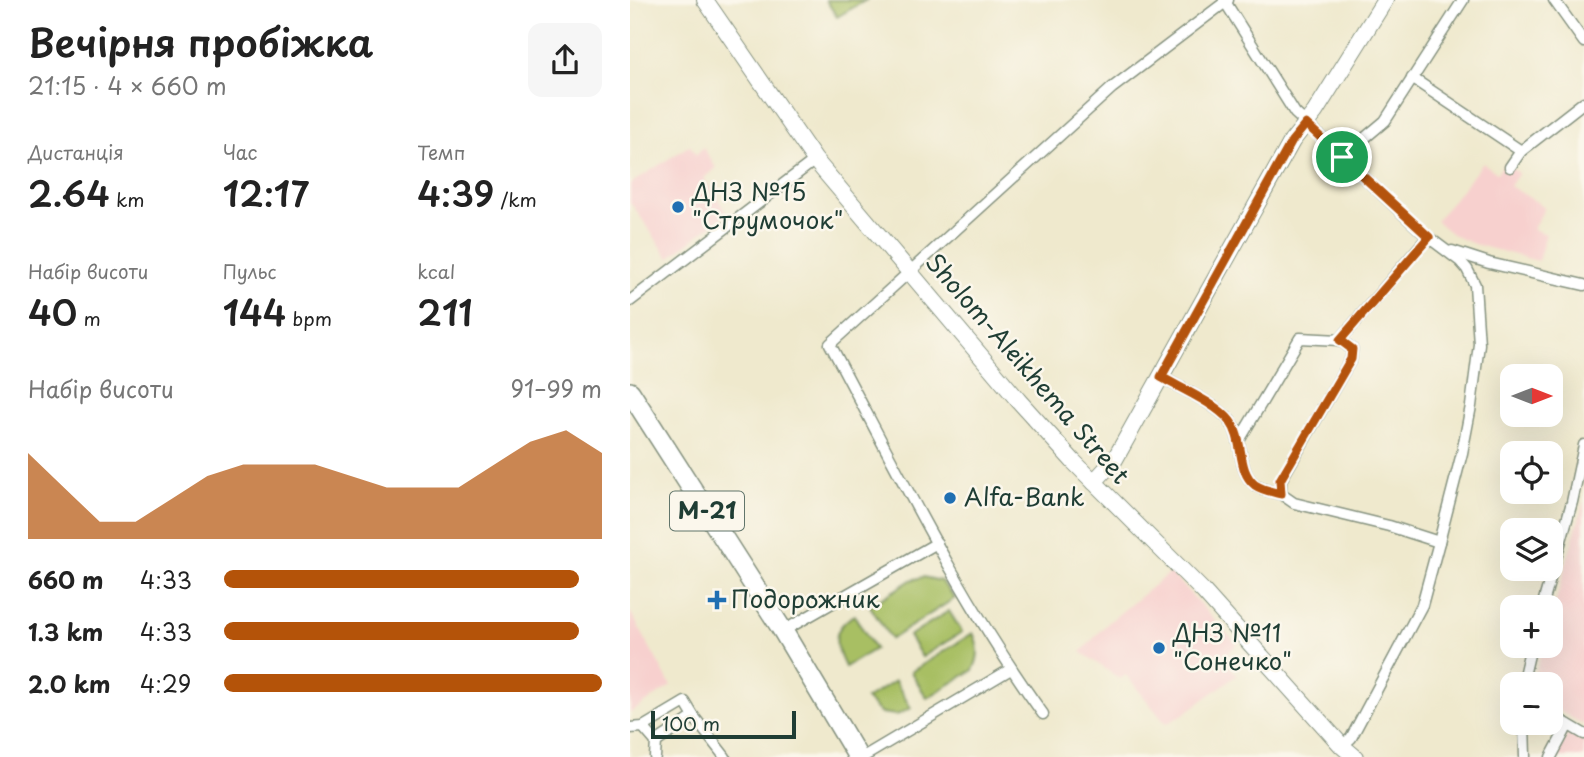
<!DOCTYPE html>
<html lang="uk">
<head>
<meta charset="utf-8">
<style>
  body { margin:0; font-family:"Playpen Sans",sans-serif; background:#f6f6f6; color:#222; height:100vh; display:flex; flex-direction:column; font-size:26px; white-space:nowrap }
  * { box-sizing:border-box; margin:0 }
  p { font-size:23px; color:#767676 }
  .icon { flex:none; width:38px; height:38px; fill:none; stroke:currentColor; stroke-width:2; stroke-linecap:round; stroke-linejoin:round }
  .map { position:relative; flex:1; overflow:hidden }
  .details { display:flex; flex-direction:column; background:#fff; width:630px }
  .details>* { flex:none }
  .needle { width:46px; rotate:90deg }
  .tools { position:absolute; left:870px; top:364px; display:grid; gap:14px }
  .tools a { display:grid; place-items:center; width:63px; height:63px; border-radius:14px; background:#fff; box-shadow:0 7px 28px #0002; font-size:35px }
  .scale { position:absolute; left:21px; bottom:18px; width:145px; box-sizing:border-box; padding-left:7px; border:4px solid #1f3d34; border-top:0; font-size:19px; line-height:24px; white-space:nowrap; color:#1f3d34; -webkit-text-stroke:5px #fbf7ec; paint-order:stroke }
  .pin { position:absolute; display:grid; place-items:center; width:60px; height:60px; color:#fff; margin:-30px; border:4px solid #fff; border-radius:50%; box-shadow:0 2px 7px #0007 }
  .round { display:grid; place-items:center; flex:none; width:74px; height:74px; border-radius:14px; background:#f6f6f6 }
  .overview { display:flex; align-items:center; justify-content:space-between; height:119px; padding:0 28px }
  h1 { font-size:38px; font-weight:600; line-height:52px }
  .stats { display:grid; grid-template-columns:repeat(3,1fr); gap:10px; height:119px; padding:7px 28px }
  .stats div { display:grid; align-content:center }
  .stats b { font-size:35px; font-weight:600 }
  .stats small { font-size:19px; font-weight:400 }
  .stats p { font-size:19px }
  .chart { height:196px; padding:14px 28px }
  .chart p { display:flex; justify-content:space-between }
  .chart svg { width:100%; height:126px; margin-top:7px; fill:#b45309; opacity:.7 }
  ul { padding:0 28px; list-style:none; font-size:23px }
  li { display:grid; grid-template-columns:112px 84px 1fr; align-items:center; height:52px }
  li i { height:18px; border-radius:9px; background:#b45309 }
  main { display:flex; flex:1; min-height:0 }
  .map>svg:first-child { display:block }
</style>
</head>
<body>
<main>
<section class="details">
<div class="overview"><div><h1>Вечірня пробіжка</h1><p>21:15 · 4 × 660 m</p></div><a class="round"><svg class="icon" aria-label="share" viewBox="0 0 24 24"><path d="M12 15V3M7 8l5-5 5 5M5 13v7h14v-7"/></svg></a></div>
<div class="stats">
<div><p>Дистанція</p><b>2.64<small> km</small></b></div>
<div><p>Час</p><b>12:17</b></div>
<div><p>Темп</p><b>4:39<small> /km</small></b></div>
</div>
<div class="stats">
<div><p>Набір висоти</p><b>40<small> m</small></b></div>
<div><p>Пульс</p><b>144<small> bpm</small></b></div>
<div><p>kcal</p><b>211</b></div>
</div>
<div class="chart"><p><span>Набір висоти</span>91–99 m</p>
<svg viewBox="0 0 160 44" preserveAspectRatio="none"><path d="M0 44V14L10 26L20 38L30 38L40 30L50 22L60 18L70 18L80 18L90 22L100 26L110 26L120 26L130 18L140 10L150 6L160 14V44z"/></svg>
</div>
<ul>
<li><b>660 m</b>4:33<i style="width:94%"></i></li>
<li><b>1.3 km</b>4:33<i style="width:94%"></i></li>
<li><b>2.0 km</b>4:29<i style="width:100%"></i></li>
</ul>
</section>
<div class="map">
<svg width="954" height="757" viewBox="0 0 954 757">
  <rect width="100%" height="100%" fill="#fbf7ec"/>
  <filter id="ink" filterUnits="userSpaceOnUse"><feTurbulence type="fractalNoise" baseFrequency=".0143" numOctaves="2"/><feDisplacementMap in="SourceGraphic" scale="14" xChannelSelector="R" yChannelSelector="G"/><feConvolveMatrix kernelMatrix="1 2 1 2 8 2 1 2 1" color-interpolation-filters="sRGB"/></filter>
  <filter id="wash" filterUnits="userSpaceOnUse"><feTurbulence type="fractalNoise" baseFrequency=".00686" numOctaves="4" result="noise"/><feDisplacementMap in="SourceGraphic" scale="28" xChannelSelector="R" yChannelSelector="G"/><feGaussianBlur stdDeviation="1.57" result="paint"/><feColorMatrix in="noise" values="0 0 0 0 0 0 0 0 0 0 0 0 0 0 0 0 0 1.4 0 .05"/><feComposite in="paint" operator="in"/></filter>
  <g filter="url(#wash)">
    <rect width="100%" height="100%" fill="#efe9cd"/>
    <g fill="#f7d0ce">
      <path d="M60 145 66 155 73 147 86 168 74 178 97 213 39 258 0 202V184Z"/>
      <path d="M853 163 867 173 875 163 889 173 880 186 915 207 903 229 916 234 908 261 844 244 825 236 806 221Z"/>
      <path d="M954 501V725L921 706 920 684H904V681L912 646H920L921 618Z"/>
      <path d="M540 572 607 644 593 658 607 675 552 715 536 724 496 675 490 679 451 652 478 623Z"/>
      <path d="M0 611 41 686 0 713Z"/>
      <path d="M938 734 954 742V757H926Z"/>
    </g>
    <g fill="#a8bf64" stroke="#647e4c" stroke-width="2">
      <path d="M196 0H236L207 17Z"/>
      <path d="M293 577 311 581 325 598 261 639 240 606 281 580Z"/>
      <path d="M319 611 332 632 292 657 279 636Z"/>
      <path d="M224 615 245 649 215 667C204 645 200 630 224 615Z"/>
      <path d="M343 633C349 646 350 657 343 670L297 698 281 672Z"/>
      <path d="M265 681 281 708 267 715 250 713 236 699Z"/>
    </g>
  </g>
  <g filter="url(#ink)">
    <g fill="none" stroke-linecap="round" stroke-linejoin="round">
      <g stroke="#879380" stroke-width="13">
        <g id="street">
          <path d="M594 0 665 113 798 237 830 261 837 269 845 285 849 344 841 406 832 453 809 542 792 605 721 738 712 746"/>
          <path d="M924 0 954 42"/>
          <path d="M782 78 891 151"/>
          <path d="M712 157 755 121 833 0"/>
          <path d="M880 167 891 151 954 102"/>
          <path d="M798 237 710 340 722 349 721 359 651 480V494L664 503 759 526 809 542"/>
          <path d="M822 251 859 263 954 285"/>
          <path d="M0 301 185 160"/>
          <path d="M531 377C550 388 587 404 600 421 615 441 606 470 625 485 632 490 643 492 651 494"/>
          <path d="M610 439 670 338 710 340"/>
          <path d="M951 460 954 445"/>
          <path d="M912 607 942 502 951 460 954 461"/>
          <path d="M153 631 307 543"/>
          <path d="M892 684 901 646"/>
          <path d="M413 714C330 599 267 469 200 344L482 88 598 0"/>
          <path d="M920 714 954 734"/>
          <path d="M64 717 95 757"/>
          <path d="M894 723 895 757"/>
          <path d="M13 727 26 742 25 757"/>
          <path d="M0 728 13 727 55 702 64 717 26 742"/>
          <path d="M233 757 381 669"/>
          <path d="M921 757 938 725"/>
        </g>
      </g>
      <g stroke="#879380" stroke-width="18">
        <g id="secondary">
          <path d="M75 0 185 160 388 400 443 461 573 591 712 746 725 757"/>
          <path d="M464 482 485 459 662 141 685 112 755 0"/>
        </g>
      </g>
      <g stroke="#879380" stroke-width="22">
        <path id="highway" d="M0 392 153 631 228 757"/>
      </g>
      <use href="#street" stroke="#fff" stroke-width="10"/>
      <use href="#secondary" stroke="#fff" stroke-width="16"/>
      <use href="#highway" stroke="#fff" stroke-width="19"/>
    </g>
  </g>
  <g fill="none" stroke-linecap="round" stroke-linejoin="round" filter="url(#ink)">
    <g stroke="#fff" stroke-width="14">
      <path id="route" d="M676 124 799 237 710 340 722 349 721 359 650 480 651 494C643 492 632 490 625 485 606 470 615 441 600 421 587 404 550 388 531 377L662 141Z"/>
    </g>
    <use href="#route" stroke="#b45309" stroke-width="9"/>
  </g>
  <g fill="#1f6fb2" stroke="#fbf7ec" stroke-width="2.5">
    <circle cx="48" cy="207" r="7"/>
    <circle cx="320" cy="498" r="7"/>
    <path d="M83.5 589.5h7v7h7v7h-7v7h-7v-7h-7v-7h7z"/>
    <circle cx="529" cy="648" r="7"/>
  </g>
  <g text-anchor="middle" stroke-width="5" stroke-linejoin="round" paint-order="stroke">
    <rect fill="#fbf7ec" stroke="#61756b" stroke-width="2" x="40" y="491.5" width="74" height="39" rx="5"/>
    <g font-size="23" font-weight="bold" fill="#1f3d34">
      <text x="77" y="519">М-21</text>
    </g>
    <g font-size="24" fill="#1f3d34" stroke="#fbf7ec" text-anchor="start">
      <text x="62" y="201">ДНЗ №15<tspan x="62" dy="28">"Струмочок"</tspan></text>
      <text x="334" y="506">Alfa-Bank</text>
      <text x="101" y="608">Подорожник</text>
      <text x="543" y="642">ДНЗ №11<tspan x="543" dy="28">"Сонечко"</tspan></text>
    </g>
    <g font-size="24" fill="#1f3d34" stroke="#fbf7ec">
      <text transform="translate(397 369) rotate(49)" y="8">Sholom-Aleikhema Street</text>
    </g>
  </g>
</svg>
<div class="tools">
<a><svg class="needle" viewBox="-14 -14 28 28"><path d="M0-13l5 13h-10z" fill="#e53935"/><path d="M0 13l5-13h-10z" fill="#767676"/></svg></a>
<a><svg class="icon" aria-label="locate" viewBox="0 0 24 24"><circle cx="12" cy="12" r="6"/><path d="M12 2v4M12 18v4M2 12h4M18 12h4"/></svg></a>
<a><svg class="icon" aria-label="layers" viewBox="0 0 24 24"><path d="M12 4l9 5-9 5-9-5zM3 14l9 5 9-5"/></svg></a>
<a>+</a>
<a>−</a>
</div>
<div class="scale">100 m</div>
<div class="pin" style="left:712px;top:157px;background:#1e9e55"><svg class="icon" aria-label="arrive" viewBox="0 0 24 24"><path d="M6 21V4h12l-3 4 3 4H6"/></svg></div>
</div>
</main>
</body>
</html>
